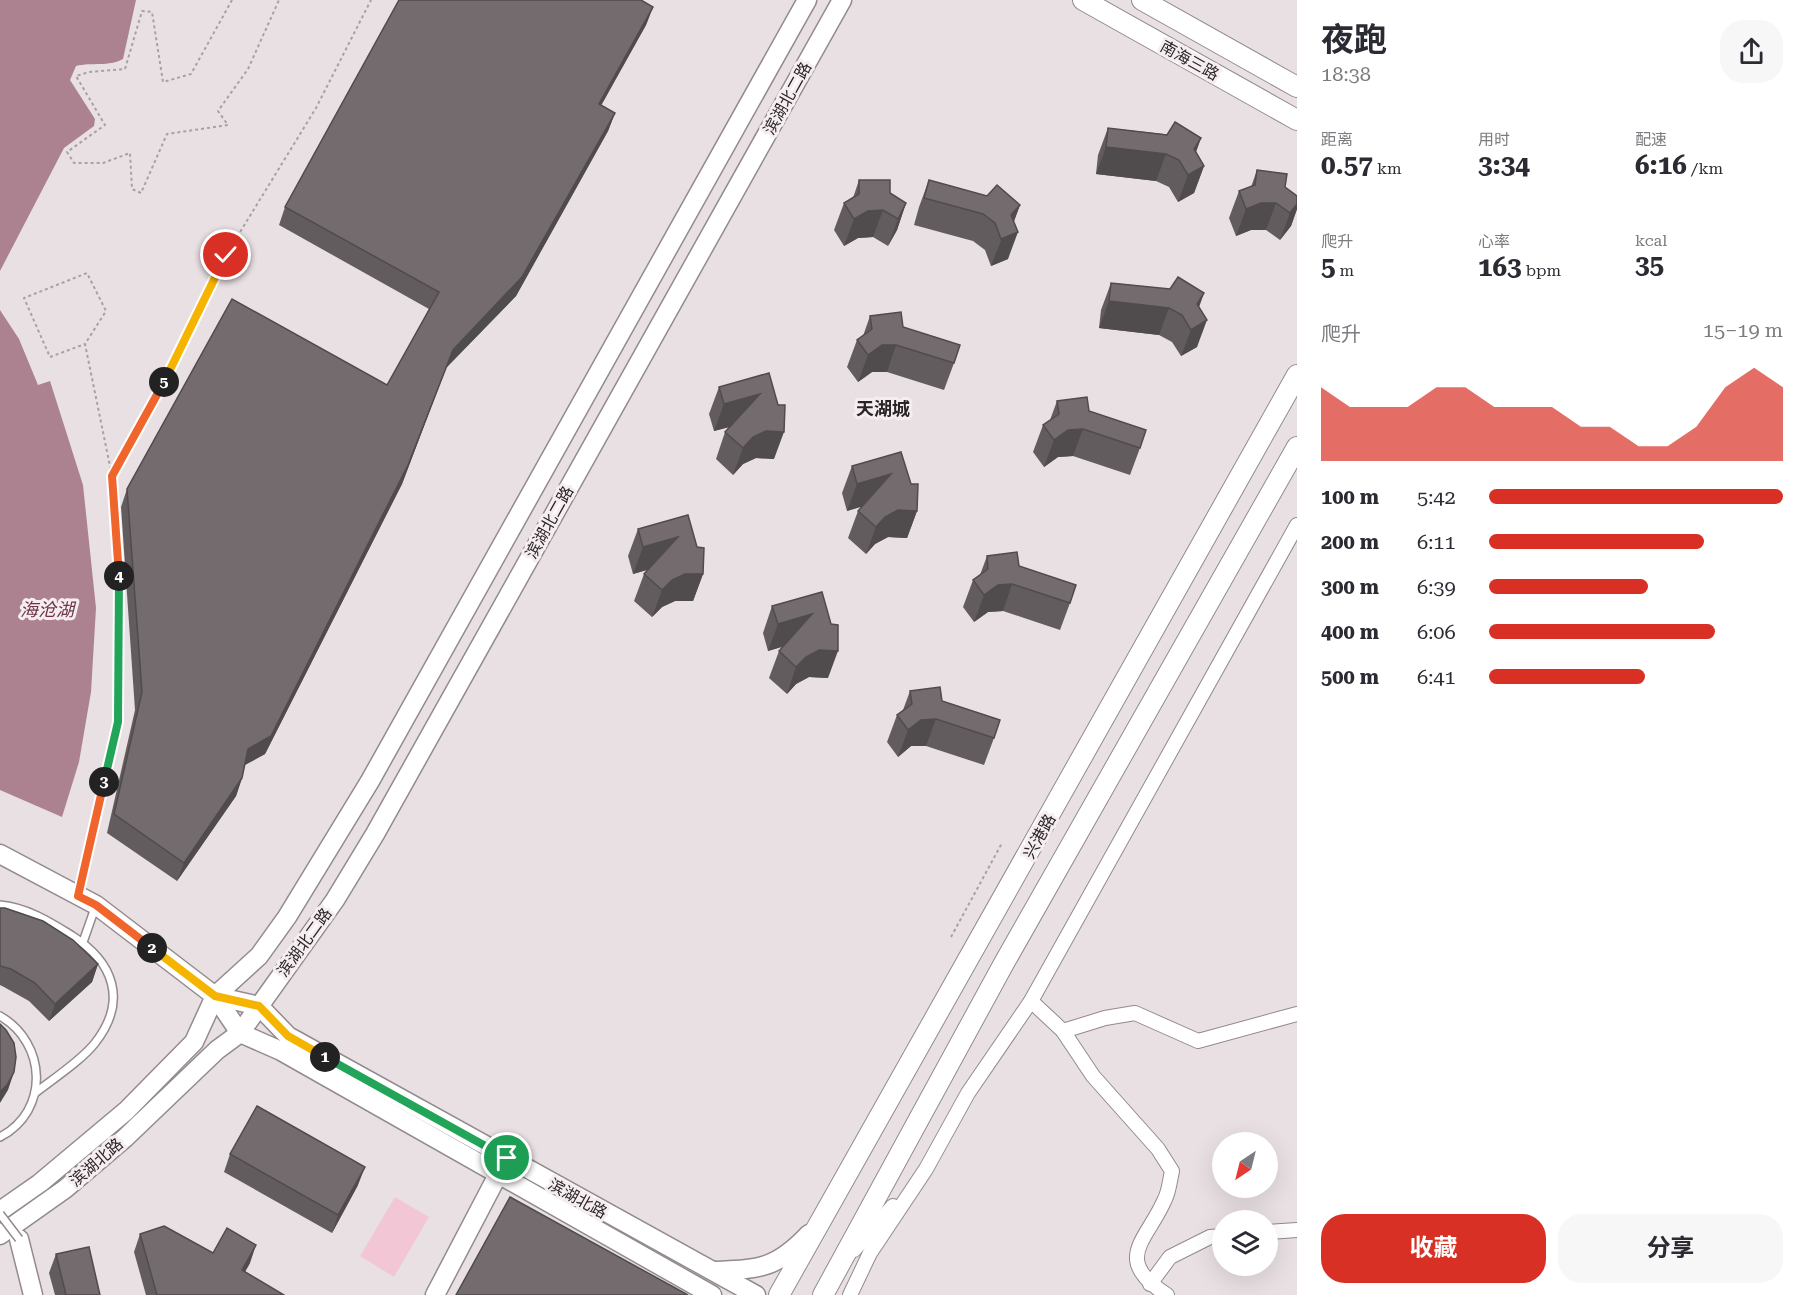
<!DOCTYPE html>
<html lang="zh">
<head>
<meta charset="utf-8">
<style>
  body { margin:0; font-family:"Roboto Serif","Noto Sans SC",serif; background:#f7f7f7; color:#2b2b33; height:100vh; display:flex; flex-direction:column; font-size:22px; white-space:nowrap }
  * { box-sizing:border-box; margin:0 }
  p { font-size:20px; color:#7c7c81 }
  .icon { flex:none; width:33px; height:33px; fill:none; stroke:currentColor; stroke-width:2; stroke-linecap:round; stroke-linejoin:round }
  .map { position:relative; flex:1; overflow:hidden }
  .sheet { display:flex; flex-direction:column; background:#fff; width:510px }
  .sheet>* { flex:none }
  .needle { width:39px; rotate:215deg }
  .tools { position:absolute; left:1212px; top:1132px; display:grid; gap:12px }
  .tools a { display:grid; place-items:center; width:66px; height:66px; border-radius:50%; background:#fff; box-shadow:0 6px 24px #0002; font-size:30px }
  .pin { position:absolute; display:grid; place-items:center; width:51px; height:51px; color:#fff; margin:-26px; border:3px solid #fff; border-radius:50%; box-shadow:0 2px 6px #0007 }
  .km { position:absolute; width:30px; height:30px; margin:-15px; border-radius:50%; background:#222; color:#fff; font-size:16px; line-height:30px; text-align:center }
  .round { display:grid; place-items:center; flex:none; width:63px; height:63px; border-radius:24px; background:#f7f7f7 }
  .overview { display:flex; align-items:center; justify-content:space-between; height:102px; padding:0 24px }
  h1 { font-size:33px; font-weight:700; line-height:45px }
  .figures { display:grid; grid-template-columns:repeat(3,1fr); gap:9px; height:102px; padding:6px 24px }
  .figures div { display:grid; align-content:center }
  .figures b { font-size:26px; font-weight:700 }
  .figures small { font-size:16px; font-weight:400 }
  .figures p { font-size:16px }
  .chart { height:168px; padding:12px 24px }
  .chart p { display:flex; justify-content:space-between }
  .chart svg { width:100%; height:108px; margin-top:6px; fill:#d93025; opacity:.7 }
  .button { display:flex; gap:12px; margin-top:auto; padding:12px 24px }
  .button a { flex:1; height:69px; border-radius:24px; background:#d93025; color:#fff; font-size:24px; font-weight:700; line-height:69px; text-align:center }
  .button a+a { background:#f7f7f7; color:#2b2b33 }
  ul { padding:0 24px; list-style:none; font-size:20px }
  li { display:grid; grid-template-columns:96px 72px 1fr; align-items:center; height:45px }
  li i { height:15px; border-radius:8px; background:#d93025 }
  main { display:flex; flex:1; min-height:0 }
  .map>svg:first-child { display:block }
</style>
</head>
<body>
<main>
<div class="map">
<svg width="1297" height="1295" viewBox="0 0 1297 1295">
  <rect width="100%" height="100%" fill="#e9e0e3"/>
  <path fill="#f3c6d6" d="M395 1197 429 1217 394 1277 360 1256Z"/>
  <g fill="#ac8291">
    <path d="M0 0H136L123 59C109 67 92 62 76 66L70 80 95 119 94 126 64 148 0 271Z"/>
    <path d="M0 310 19 339 38 385 50 381 83 485 96 608 91 692 79 762 62 817 0 790Z"/>
  </g>
  <g fill="none" stroke-linecap="round" stroke-linejoin="round">
    <g stroke="#938a8d" stroke-width="10">
      <g id="service">
        <path d="M0 905C26 907 50 922 71 935 114 962 128 1001 95 1043 82 1060 53 1079 35 1093"/>
        <path d="M83 942 96 905"/>
        <path d="M0 1016C47 1043 50 1111 0 1137"/>
      </g>
    </g>
    <g stroke="#938a8d" stroke-width="16">
      <g id="minor">
        <path d="M1031 1001 1063 1031 1093 1076 1158 1149 1172 1171C1170 1180 1169 1191 1165 1199 1147 1241 1111 1259 1167 1295"/>
        <path d="M1063 1031 1105 1018 1135 1013 1198 1041 1297 1014"/>
        <path d="M1268 1232 1297 1230"/>
        <path d="M854 1250 893 1206"/>
        <path d="M1150 1284 1170 1257 1210 1237 1222 1236"/>
        <path d="M850 1295 870 1253 926 1169 968 1093 1031 1001 1297 525"/>
      </g>
    </g>
    <g stroke="#938a8d" stroke-width="21">
      <g id="tertiary">
        <path d="M0 854 96 905 215 996 240 1033 281 1051 712 1295"/>
        <path d="M215 996 259 1006 288 1036 756 1295"/>
        <path d="M0 1211 40 1183 126 1111 194 1042 215 996 259 956 287 917 370 781 807 0"/>
        <path d="M0 1235 65 1189 125 1138 217 1050 240 1033 335 900 375 834 842 0"/>
        <path d="M19 1239 33 1295"/>
        <path d="M714 1271C760 1269 776 1269 809 1234"/>
        <path d="M435 1295 502 1167"/>
      </g>
    </g>
    <g stroke="#938a8d" stroke-width="22">
      <g id="secondary">
        <path d="M1083 0 1297 120"/>
        <path d="M1142 0 1297 87"/>
        <path d="M779 1295 1297 375"/>
        <path d="M823 1295 1003 965 1297 447"/>
      </g>
    </g>
    <g stroke="#a8a0a3" stroke-width="2" stroke-dasharray="3 3" stroke-linecap="butt">
      <path d="M232 0 191 74 163 82 152 12 142 11 125 69 89 72 76 76 105 125 67 152 74 163H103L130 153 132 189 141 193 167 134 228 125 218 111 248 69 279 0"/>
      <path d="M112 476 167 377 226 255 316 108 371 0"/>
      <path d="M82 879 118 722 120 581 112 476 85 344 106 311 87 273 24 298 50 357 85 344"/>
      <path d="M951 937 1002 843"/>
    </g>
    <use href="#service" stroke="#fff" stroke-width="7"/>
    <use href="#minor" stroke="#fff" stroke-width="14"/>
    <use href="#tertiary" stroke="#fff" stroke-width="18"/>
    <use href="#secondary" stroke="#fff" stroke-width="20"/>
    <g stroke="#938a8d" stroke-width="10" stroke-linecap="butt">
      <path id="service-bridge" d="M0 1214 19 1239"/>
    </g>
    <use href="#service-bridge" stroke="#fff" stroke-width="7"/>
  </g>
  <g fill="#635c5e">
    <path d="M653 7 646 25 601 105 615 113 608 131 516 296 446 368 402 484 265 754 245 765 242 778 236 796 177 881 107 833 135 710 121 507 127 489 387 385 429 309 279 225 285 207Z"/>
    <path d="M1108 128 1201 138 1196 152 1204 166 1194 193 1178 202 1169 187 1156 181 1096 174 1098 155Z"/>
    <path d="M1257 170 1285 187 1297 196V209L1291 226 1280 240 1266 230H1251L1236 236 1229 218 1239 191 1251 187Z"/>
    <path d="M859 180 890 193 906 203 897 230 888 246 873 237 858 238 844 246 834 230 844 203 853 198Z"/>
    <path d="M929 180 1020 205 1014 221 1008 259 991 266 985 250 973 241 914 225 919 207Z"/>
    <path d="M1111 283 1204 293 1199 307 1197 347 1181 356 1172 342 1159 335 1099 328 1101 310Z"/>
    <path d="M870 316 903 327 954 363 944 390 887 372H872L858 382 847 367 857 340 863 336Z"/>
    <path d="M719 387 774 459 756 458 743 464 733 475 716 459 725 432 730 427 714 431 709 414Z"/>
    <path d="M1057 401 1089 411 1140 448 1130 475 1073 456 1058 457 1044 467 1033 452 1043 425 1050 420Z"/>
    <path d="M852 466 917 511 907 538 888 537 875 544 866 554 848 538 858 511 862 506 847 511 842 493Z"/>
    <path d="M638 529 703 574 693 601H675L662 607 652 617 634 601 644 574 649 569 633 574 628 556Z"/>
    <path d="M987 556 1019 566 1070 603 1060 630 1003 611 988 612 974 622 963 607 973 580 980 575Z"/>
    <path d="M772 606 828 678 809 677 796 684 787 694 769 678 779 651 783 646 768 651 763 633Z"/>
    <path d="M910 691 942 701 994 738 984 765 926 746H911L898 757 887 742 897 715 903 710Z"/>
    <path d="M0 908 98 964 92 982 49 1021 29 1001 4 987 0 985Z"/>
    <path d="M230 1154 358 1185 332 1233 224 1172Z"/>
    <path d="M140 1234 250 1263 245 1272 284 1295H146L134 1252Z"/>
    <path d="M56 1254 100 1295H55L49 1273Z"/>
  </g>
  <g fill="#504b4c">
    <path d="M653 7 646 25 592 122 599 104Z"/>
    <path d="M615 113 608 131 516 296 446 368 402 484 265 754 241 767 248 749 453 350Z"/>
    <path d="M1201 138 1191 165 1194 149Z"/>
    <path d="M1106 147 1166 154 1156 181 1096 174Z"/>
    <path d="M1204 166 1194 193 1178 202 1188 175Z"/>
    <path d="M906 203 897 230 888 246 898 219Z"/>
    <path d="M1261 203H1276L1266 230H1251L1236 236 1246 209Z"/>
    <path d="M1297 204V209L1291 226 1280 240 1290 213Z"/>
    <path d="M1020 205 1010 232H1018L1008 259 991 266 1011 215Z"/>
    <path d="M883 210 873 237 858 238 844 246 854 219 868 211Z"/>
    <path d="M1204 293 1194 320 1197 304Z"/>
    <path d="M1109 301 1169 308 1159 335 1099 328Z"/>
    <path d="M1207 320 1197 347 1181 356 1191 330Z"/>
    <path d="M882 345H896L887 372H872L858 382 868 355Z"/>
    <path d="M760 394 750 421 714 431 724 404Z"/>
    <path d="M1083 429 1073 456 1058 457 1044 467 1054 440 1068 430Z"/>
    <path d="M766 431 784 432 774 459 756 458 743 464 733 475 743 448 753 437Z"/>
    <path d="M891 474 881 501 847 511 857 484Z"/>
    <path d="M898 510 917 511 907 538 888 537 875 544 866 554 876 527 885 517Z"/>
    <path d="M678 537 669 564 633 574 643 547Z"/>
    <path d="M685 574H703L693 601H675L662 607 652 617 662 590 672 580Z"/>
    <path d="M1012 584 1003 611 988 612 974 622 984 595 998 585Z"/>
    <path d="M812 614 803 641 768 651 778 624Z"/>
    <path d="M819 650 838 651 828 678 809 677 796 684 787 694 796 667 806 657Z"/>
    <path d="M936 719 926 746H911L898 757 908 730 921 720Z"/>
    <path d="M242 778 236 796 177 881 184 863Z"/>
    <path d="M98 964 92 982 49 1021 55 1004Z"/>
    <path d="M14 1072 8 1090 0 1103V1092Z"/>
    <path d="M365 1167 358 1185 332 1233 338 1215Z"/>
    <path d="M256 1245 250 1263 235 1288 242 1270Z"/>
  </g>
  <g fill="#736b6d" stroke="#504b4c" stroke-width="1.5">
    <path d="M399 0H641L653 7 599 104 615 113 522 277 453 350 408 465 271 736 248 749 242 778 184 863 114 814 142 692 127 489 232 299 387 385 439 292 285 207Z"/>
    <path d="M1175 122 1201 138 1194 149 1204 166 1188 175 1179 160 1166 154 1106 147 1108 128 1167 135Z"/>
    <path d="M1257 170 1287 174 1285 187 1297 196V204L1290 213 1276 203H1261L1246 209 1239 191 1255 185Z"/>
    <path d="M859 180H890V193L906 203 898 219 883 210 868 211 854 219 844 203 859 194Z"/>
    <path d="M929 180 987 196 997 185 1020 205 1011 215 1018 232 1001 239 995 223 983 214 924 198Z"/>
    <path d="M1178 277 1204 293 1197 304 1207 320 1191 330 1182 315 1169 308 1109 301 1111 283 1170 289Z"/>
    <path d="M901 312 903 327 960 345 954 363 896 345H882L868 355 857 340 872 329 870 316Z"/>
    <path d="M769 373 778 405H785L784 432 766 431 753 437 743 448 725 432 760 394 724 404 719 387Z"/>
    <path d="M1087 397 1089 411 1146 430 1140 448 1083 429 1068 430 1054 440 1043 425 1059 414 1057 401Z"/>
    <path d="M901 452 911 484H918L917 511 898 510 885 517 876 527 858 511 891 474 857 484 852 466Z"/>
    <path d="M688 515 697 547 704 548 703 574H685L672 580 662 590 644 574 678 537 643 547 638 529Z"/>
    <path d="M1017 552 1019 566 1076 585 1070 603 1012 584 998 585 984 595 973 580 988 569 987 556Z"/>
    <path d="M822 592 831 624 838 625V651L819 650 806 657 796 667 779 651 812 614 778 624 772 606Z"/>
    <path d="M940 687 942 701 1000 720 994 738 936 719 921 720 908 730 897 715 912 704 910 691Z"/>
    <path d="M0 908H5L43 921 73 940 98 964 55 1004 35 983 11 969 0 966Z"/>
    <path d="M0 1024 6 1030 14 1043 16 1057 14 1072 7 1085 0 1092Z"/>
    <path d="M257 1106 365 1167 338 1215 230 1154Z"/>
    <path d="M510 1197 688 1295H456Z"/>
    <path d="M164 1226 213 1253 227 1228 256 1245 242 1270 284 1295H157L140 1234Z"/>
    <path d="M89 1247 100 1295H66L56 1254Z"/>
  </g>
  <g fill="none" stroke-linecap="round" stroke-linejoin="round">
    <g stroke="#fff" stroke-width="12">
      <path id="split-1" d="M325 1057 507 1158"/>
    </g>
    <g stroke="#fff" stroke-width="12">
      <path id="split-2" d="M152 948 215 996 259 1006 288 1036 325 1057"/>
    </g>
    <g stroke="#fff" stroke-width="12">
      <path id="split-3" d="M104 782 78 896 96 905 152 948"/>
    </g>
    <g stroke="#fff" stroke-width="12">
      <path id="split-4" d="M104 782 118 722 119 576"/>
    </g>
    <g stroke="#fff" stroke-width="12">
      <path id="split-5" d="M119 576 112 476 164 382"/>
    </g>
    <g stroke="#fff" stroke-width="12">
      <path id="split-6" d="M164 382 226 255"/>
    </g>
    <use href="#split-1" stroke="#22a559" stroke-width="8"/>
    <use href="#split-2" stroke="#f5b400" stroke-width="8"/>
    <use href="#split-3" stroke="#f0652b" stroke-width="8"/>
    <use href="#split-4" stroke="#22a559" stroke-width="8"/>
    <use href="#split-5" stroke="#f0652b" stroke-width="8"/>
    <use href="#split-6" stroke="#f5b400" stroke-width="8"/>
  </g>
  <g text-anchor="middle" stroke-width="6" stroke-linejoin="round" paint-order="stroke">
    <g font-size="16" fill="#292526" stroke="#f6edf0">
      <text transform="translate(1190 60) rotate(29)" y="6">南海三路</text>
      <text transform="translate(787 98) rotate(-61)" y="6">滨湖北二路</text>
      <text transform="translate(549 522) rotate(-61)" y="6">滨湖北二路</text>
      <text transform="translate(1039 836) rotate(-61)" y="6">兴港路</text>
      <text transform="translate(304 942) rotate(-54)" y="6">滨湖北二路</text>
      <text transform="translate(96 1162) rotate(-41)" y="6">滨湖北路</text>
      <text transform="translate(578 1198) rotate(29)" y="6">滨湖北路</text>
    </g>
    <g font-size="18" font-weight="bold" fill="#292526" stroke="#f6edf0">
      <text x="883" y="415">天湖城</text>
    </g>
    <g font-size="18" font-style="italic" fill="#6c334a" stroke="#f6edf0">
      <text x="47" y="616">海沧湖</text>
    </g>
  </g>
</svg>
<div class="tools">
<a><svg class="needle" viewBox="-14 -14 28 28"><path d="M0-13l5 13h-10z" fill="#e53935"/><path d="M0 13l5-13h-10z" fill="#7c7c81"/></svg></a>
<a><svg class="icon" aria-label="layers" viewBox="0 0 24 24"><path d="M12 4l9 5-9 5-9-5zM3 14l9 5 9-5"/></svg></a>
</div>
<div class="pin" style="left:507px;top:1158px;background:#1e9e55"><svg class="icon" aria-label="arrive" viewBox="0 0 24 24"><path d="M6 21V4h12l-3 4 3 4H6"/></svg></div>
<div class="pin" style="left:226px;top:255px;background:#d93025"><svg class="icon" aria-label="check" viewBox="0 0 24 24"><path d="M5 12l5 5 9-10"/></svg></div>
<b class="km" style="left:325px;top:1057px">1</b>
<b class="km" style="left:152px;top:948px">2</b>
<b class="km" style="left:104px;top:782px">3</b>
<b class="km" style="left:119px;top:576px">4</b>
<b class="km" style="left:164px;top:382px">5</b>
</div>
<section class="sheet">
<div class="overview"><div><h1>夜跑</h1><p>18:38</p></div><a class="round"><svg class="icon" aria-label="share" viewBox="0 0 24 24"><path d="M12 15V3M7 8l5-5 5 5M5 13v7h14v-7"/></svg></a></div>
<div class="figures">
<div><p>距离</p><b>0.57<small> km</small></b></div>
<div><p>用时</p><b>3:34</b></div>
<div><p>配速</p><b>6:16<small> /km</small></b></div>
</div>
<div class="figures">
<div><p>爬升</p><b>5<small> m</small></b></div>
<div><p>心率</p><b>163<small> bpm</small></b></div>
<div><p>kcal</p><b>35</b></div>
</div>
<div class="chart"><p><span>爬升</span>15–19 m</p>
<svg viewBox="0 0 160 44" preserveAspectRatio="none"><path d="M0 44V14L10 22L20 22L30 22L40 14L50 14L60 22L70 22L80 22L90 30L100 30L110 38L120 38L130 30L140 14L150 6L160 14V44z"/></svg>
</div>
<ul>
<li><b>100 m</b>5:42<i style="width:100%"></i></li>
<li><b>200 m</b>6:11<i style="width:73%"></i></li>
<li><b>300 m</b>6:39<i style="width:54%"></i></li>
<li><b>400 m</b>6:06<i style="width:77%"></i></li>
<li><b>500 m</b>6:41<i style="width:53%"></i></li>
</ul>
<div class="button"><a>收藏</a><a>分享</a></div>
</section>
</main>
</body>
</html>
